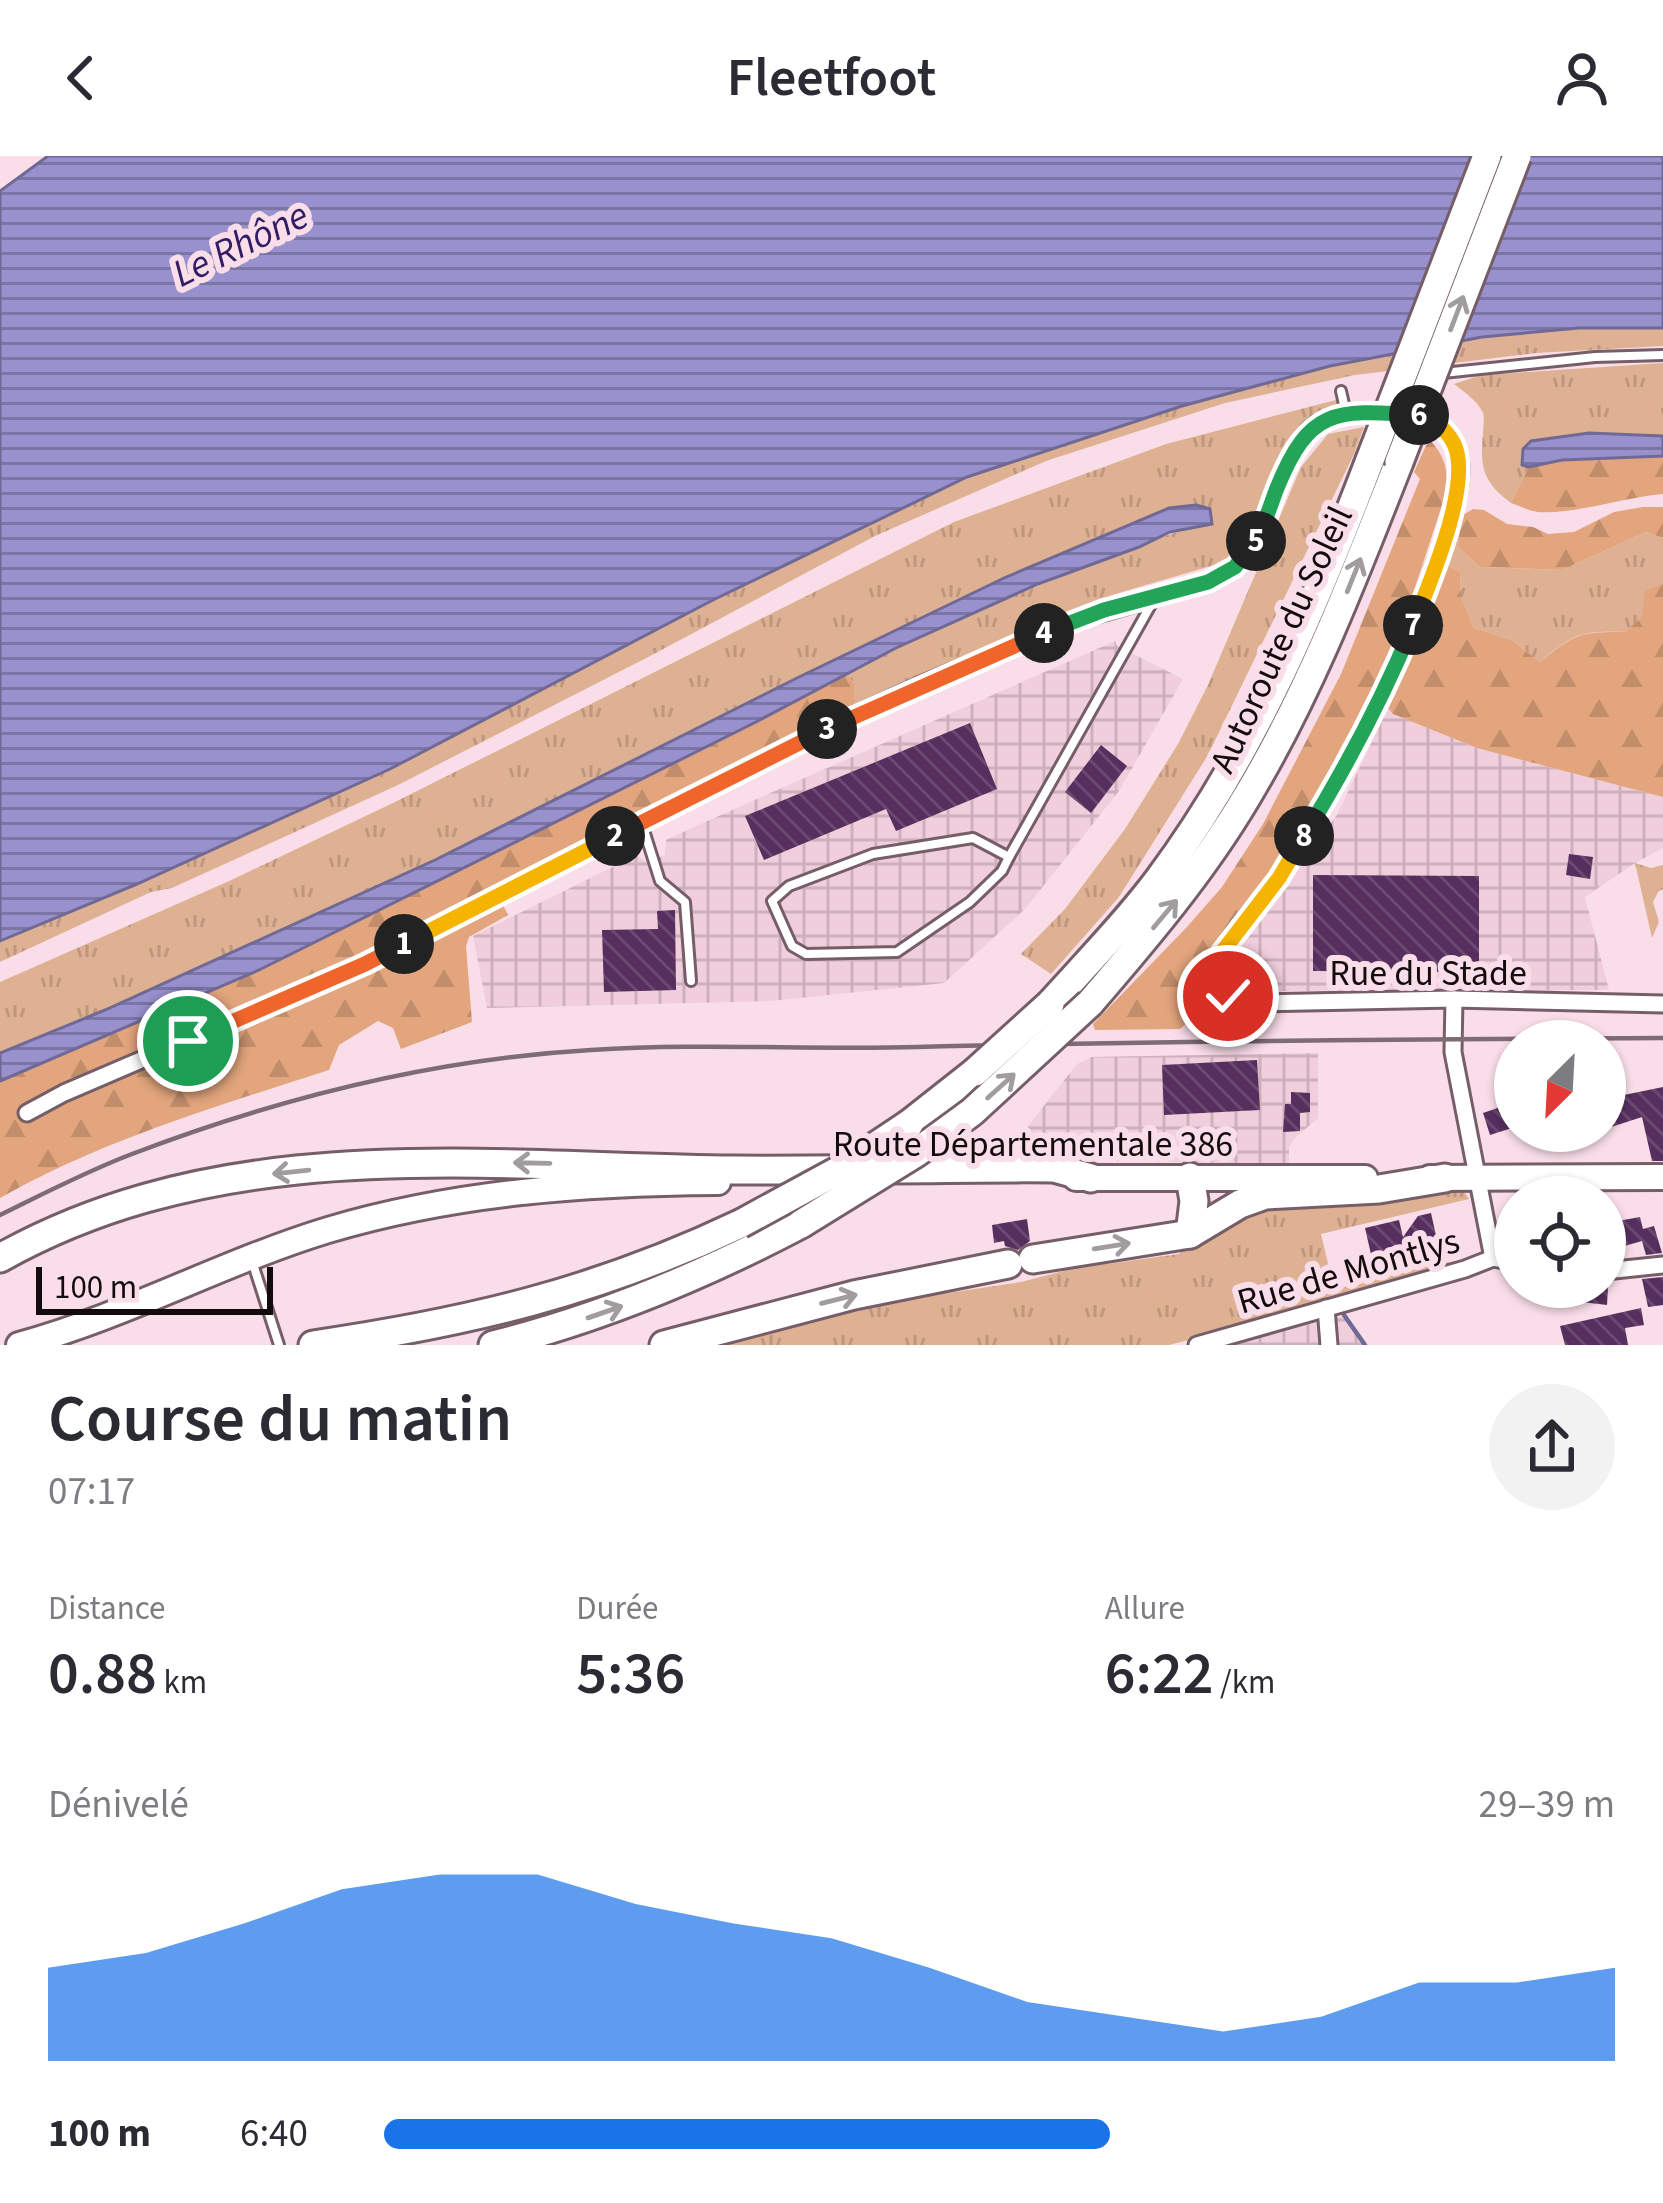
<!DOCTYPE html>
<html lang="fr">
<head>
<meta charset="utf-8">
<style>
  body { margin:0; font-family:"Source Sans 3",sans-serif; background:#f2f2f3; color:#2b2b33; height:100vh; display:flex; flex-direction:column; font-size:45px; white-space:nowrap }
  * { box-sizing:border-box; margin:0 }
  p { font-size:39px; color:#7c7c81 }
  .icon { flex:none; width:66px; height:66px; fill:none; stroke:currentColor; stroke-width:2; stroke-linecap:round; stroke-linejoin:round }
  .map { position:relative; height:1189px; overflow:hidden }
  .sheet { display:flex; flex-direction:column; background:#fff; flex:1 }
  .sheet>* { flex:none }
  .needle { width:78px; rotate:204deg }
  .tools { position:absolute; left:1494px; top:864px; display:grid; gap:24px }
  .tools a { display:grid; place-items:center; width:132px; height:132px; border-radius:50%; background:#fff; box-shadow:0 3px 9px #0004; font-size:60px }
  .scale { position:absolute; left:36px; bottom:30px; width:237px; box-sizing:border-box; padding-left:12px; border:6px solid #140b0f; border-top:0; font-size:33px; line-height:42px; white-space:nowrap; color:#140b0f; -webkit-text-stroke:9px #f9dde8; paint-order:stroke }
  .pin { position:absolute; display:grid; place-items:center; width:102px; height:102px; color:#fff; margin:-51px; border:6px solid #fff; border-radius:50%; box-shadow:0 3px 12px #0007 }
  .km { position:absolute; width:60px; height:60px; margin:-30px; border-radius:50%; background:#222; color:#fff; font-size:33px; line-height:60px; text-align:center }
  .round { display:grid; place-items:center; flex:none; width:126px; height:126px; border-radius:63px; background:#f2f2f3 }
  .headline { display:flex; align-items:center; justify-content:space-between; height:204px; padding:0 48px }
  h1 { font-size:66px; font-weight:600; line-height:90px }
  .figures { display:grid; grid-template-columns:repeat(3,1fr); gap:18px; height:204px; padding:12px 48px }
  .figures div { display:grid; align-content:center }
  .figures b { font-size:60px; font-weight:600 }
  .figures small { font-size:33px; font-weight:400 }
  .figures p { font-size:33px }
  .chart { height:336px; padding:24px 48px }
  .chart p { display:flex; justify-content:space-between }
  .chart svg { width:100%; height:216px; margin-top:12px; fill:#1a73e8; opacity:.7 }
  ul { padding:0 48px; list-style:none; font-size:39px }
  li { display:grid; grid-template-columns:192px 144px 1fr; align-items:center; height:90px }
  li i { height:30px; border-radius:15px; background:#1a73e8 }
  header { display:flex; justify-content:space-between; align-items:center; height:156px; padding:0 48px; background:#fff; font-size:54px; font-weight:600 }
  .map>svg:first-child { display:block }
</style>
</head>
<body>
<header><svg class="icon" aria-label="back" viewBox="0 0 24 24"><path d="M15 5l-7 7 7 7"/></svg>Fleetfoot<svg class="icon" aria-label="person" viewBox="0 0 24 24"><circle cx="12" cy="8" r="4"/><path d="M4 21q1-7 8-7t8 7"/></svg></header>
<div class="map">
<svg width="1663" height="1189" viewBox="0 0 1663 1189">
  <defs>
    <pattern id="industrial-grid" width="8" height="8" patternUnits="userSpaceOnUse" patternTransform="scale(3)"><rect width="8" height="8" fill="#f1cedc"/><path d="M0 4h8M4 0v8" fill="none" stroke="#ceb0bc"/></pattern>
    <pattern id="grass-tufts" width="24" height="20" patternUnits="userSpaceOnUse" patternTransform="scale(3)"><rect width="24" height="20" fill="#dfb193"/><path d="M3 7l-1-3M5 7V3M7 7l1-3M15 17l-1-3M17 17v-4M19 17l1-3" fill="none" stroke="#be977e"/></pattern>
    <pattern id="forest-firs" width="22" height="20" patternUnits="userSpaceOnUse" patternTransform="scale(3)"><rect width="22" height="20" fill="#e2a57d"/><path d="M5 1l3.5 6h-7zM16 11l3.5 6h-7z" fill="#c18d6b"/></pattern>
    <pattern id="water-rules" width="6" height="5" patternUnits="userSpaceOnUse" patternTransform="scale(3)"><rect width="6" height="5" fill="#9891ce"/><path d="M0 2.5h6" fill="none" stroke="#7b75a6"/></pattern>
    <pattern id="building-back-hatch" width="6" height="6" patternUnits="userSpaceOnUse" patternTransform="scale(3)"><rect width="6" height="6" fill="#562f5e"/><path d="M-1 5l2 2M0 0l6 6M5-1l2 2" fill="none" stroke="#6a4a70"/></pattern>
  </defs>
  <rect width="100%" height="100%" fill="#f9dde8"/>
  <g fill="url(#industrial-grid)">
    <path d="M1115 485 1117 490 1183 523 1119 635 1025 753 944 827 771 845 487 852 473 780 637 699 648 707 665 699 666 684 696 670Z"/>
    <path d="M1388 552 1393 558 1477 592 1663 641V692L1635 707 1585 741 1609 834 1252 835 1228 816V807L1258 764 1337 659Z"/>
    <path d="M1318 897V962L1294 983 1289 992V1008L1002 1003 1077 908 1091 901Z"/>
    <path d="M1343 1160 1363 1189H1226Z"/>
  </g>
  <g fill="url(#grass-tufts)">
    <path d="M1579 172H1663V190L1536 197 1355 219 1225 247 1046 305 875 380 652 499 398 629 172 732 151 736 0 806V785L289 660 713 444 967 321 1239 232 1330 210 1482 181Z"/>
    <path d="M1663 207V280L1589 277 1531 285 1522 308 1529 311 1511 347C1482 325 1480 311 1483 277 1483 270 1485 263 1483 257 1478 245 1464 236 1454 228L1481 219Z"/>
    <path d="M1336 244 1340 253 1297 277 1288 290 1252 380 1241 395 1221 407 1112 439 854 549V527L846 518C933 472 1023 434 1116 400 1148 387 1176 373 1211 368L1130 367 1004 422 797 522 435 704 105 854 0 897V826L227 726 395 646 954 366 1166 288Z"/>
    <path d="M1364 271 1354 298 1208 599 1119 741 1051 818 1021 798 1065 753 1125 673 1178 588 1208 529 1301 311 1328 278Z"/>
    <path d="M1461 360 1458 391 1480 411 1562 414 1646 376 1663 382V428L1646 435 1643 461 1625 476C1581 475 1574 477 1540 506L1512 484 1474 472 1461 440 1460 416 1448 409 1441 414Z"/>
    <path d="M1635 707 1651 712 1663 709V733L1658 736 1653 746 1659 766 1652 782Z"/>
    <path d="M1450 1033 1465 1037 1469 1043 1321 1078 1334 1133 1371 1125V1119L1456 1105V1108L1329 1148 1169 1189H714L881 1147 1021 1126 1098 1106 1107 1108 1179 1098 1185 1090 1258 1050Z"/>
  </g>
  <g fill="url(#forest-firs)">
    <path d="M1429 283C1444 299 1448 312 1447 334L1401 474 1380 524 1348 589 1303 670 1271 721 1205 807V827L1198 858 1180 873 1095 874 1093 868 1186 772 1222 731 1263 668 1341 518 1420 323 1414 316Z"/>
    <path d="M1663 300V338C1626 341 1572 359 1538 356 1529 355 1520 350 1511 347L1529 311 1562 304Z"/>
    <path d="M1643 351H1663V382L1646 376 1562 414 1480 411 1458 391 1461 360 1473 353 1484 354 1507 368 1533 371 1548 378 1574 376 1614 356Z"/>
    <path d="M1448 409 1460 416 1461 440 1474 472 1512 484 1540 506C1575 477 1580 476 1625 476L1642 461 1645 434 1663 428V641L1477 592 1393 558 1388 552 1409 505 1441 414Z"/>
    <path d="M846 518 854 527V549L503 731 504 751 508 759 469 781 466 790 472 866 401 893 393 872 378 865 339 889 329 914C218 950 102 984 0 1042V925L259 814 754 567Z"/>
  </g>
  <g fill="url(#water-rules)" stroke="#706995" stroke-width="3">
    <path d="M48 0H1663V172H1579L1482 181 1330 210 1182 250 967 321 713 444 390 613 137 728 0 785V35Z"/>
    <path d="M1589 277 1663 280V300L1562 304 1529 311 1522 309 1523 293 1531 285Z"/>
    <path d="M1196 349 1210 353 1212 368 1170 376 1139 391 1038 428 896 492 754 567 259 814 0 925V897L105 854 435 704 797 522 1004 422 1169 352Z"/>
  </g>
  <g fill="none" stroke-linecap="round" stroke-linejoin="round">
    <path stroke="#706995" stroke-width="4.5" d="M1344 1159 1365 1189"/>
  </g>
  <g fill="url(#building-back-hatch)">
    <path d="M970 567 997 633 896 675 886 653 764 704 745 660Z"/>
    <path d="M1101 589 1127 610 1091 657 1065 636Z"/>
    <path d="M1569 698 1593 701 1590 723 1566 719Z"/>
    <path d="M1313 719 1479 720V816L1313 815Z"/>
    <path d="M675 754 676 834 604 836 602 774 658 773 657 755Z"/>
    <path d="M1257 904 1260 954 1164 959 1162 909Z"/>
    <path d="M1605 907 1619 940 1663 931V1005H1652L1642 961 1605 973Z"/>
    <path d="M1291 936 1310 937V956L1300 957V975L1283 976 1285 948H1291Z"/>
    <path d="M1515 946V971L1490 979 1483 957Z"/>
    <path d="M1431 1057 1439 1093 1373 1107 1365 1072 1399 1064 1403 1081 1418 1060Z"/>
    <path d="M1640 1061 1643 1073 1654 1070 1662 1097 1646 1099 1642 1085 1614 1093 1607 1067Z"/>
    <path d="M1027 1063 1030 1085 1018 1094 1005 1090 1004 1085 994 1087 992 1069Z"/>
    <path d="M1663 1121V1149L1648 1151 1642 1123Z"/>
    <path d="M1532 1131H1608L1607 1149 1531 1140Z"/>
    <path d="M1641 1152 1644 1169 1625 1172 1628 1189H1565L1560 1170Z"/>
  </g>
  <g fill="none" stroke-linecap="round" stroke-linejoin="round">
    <g stroke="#765e68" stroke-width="14">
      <g id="lane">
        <path d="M1443 217 1595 201 1663 199"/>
        <path d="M1341 235 1346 257"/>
        <path d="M642 668 660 725 685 746 691 825"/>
        <path d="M973 682 1009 701 1002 715 970 746 897 796 806 798 792 790 772 745 789 730 873 698Z"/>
        <path d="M1009 701 1152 447"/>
        <path d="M252 1105 279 1189"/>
      </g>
    </g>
    <g stroke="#765e68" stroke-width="21">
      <g id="street">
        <path d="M1415 259C1439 265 1458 283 1460 310 1461 342 1446 378 1435 408 1396 517 1344 625 1279 721 1261 747 1231 775 1218 803 1214 812 1215 820 1218 830L1228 840 1256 847 1454 843 1663 848"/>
        <path d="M1454 843 1453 896 1493 1102"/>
        <path d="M27 957 64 937 365 808 831 570 921 529 1074 465 1208 426C1268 399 1263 347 1293 297 1299 286 1307 274 1317 268 1339 255 1366 257 1391 257"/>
        <path d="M1605 1115 1663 1109"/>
        <path d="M1326 1152 1329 1189"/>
        <path d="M1197 1189 1465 1113 1493 1102 1515 1106"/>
      </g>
    </g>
    <g stroke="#765e68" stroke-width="30">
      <g id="primary">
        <path d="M1076 1022H1365"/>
        <path d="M1430 1022 1663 1021"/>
        <path d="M19 1189C126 1160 223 1106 328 1074 456 1036 585 1027 718 1026"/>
      </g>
    </g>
    <g stroke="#765e68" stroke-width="33">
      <g id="highway">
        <path d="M1090 847C1146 782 1202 716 1246 642 1310 536 1354 420 1399 306"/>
        <path d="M1050 848C1087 807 1126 767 1159 723 1255 594 1313 453 1370 304"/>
        <path d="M909 968 975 916"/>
        <path d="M1190 1021 1194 1045 1190 1078"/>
        <path d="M0 1102C227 975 486 1011 734 1014 841 1015 948 1011 1054 1012L1091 1022"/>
        <path d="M1033 1103 1190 1078 1240 1048 1265 1039 1379 1033 1445 1022"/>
        <path d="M313 1189C469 1166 597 1136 740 1068"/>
        <path d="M493 1189C602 1162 702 1120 801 1068"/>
        <path d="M664 1189 854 1139 1008 1108"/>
      </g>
    </g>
    <use href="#lane" stroke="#fff" stroke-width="8"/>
    <use href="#street" stroke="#fff" stroke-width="15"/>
    <use href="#primary" stroke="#fff" stroke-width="24"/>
    <use href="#highway" stroke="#fff" stroke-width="27"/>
    <path stroke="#7e6c74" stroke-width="4.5" d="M0 1059C43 1038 87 1015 132 998 279 942 433 903 591 894 700 887 809 894 918 891 1166 885 1414 883 1663 882"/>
    <g stroke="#765e68" stroke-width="33" stroke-linecap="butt">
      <g id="highway-bridge">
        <path d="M1370 304 1487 0"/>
        <path d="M1399 306 1517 0"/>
        <path d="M975 916 1050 848"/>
        <path d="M740 1068 843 1012 909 968"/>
        <path d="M801 1068 916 997 972 956 1090 847"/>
      </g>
    </g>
    <use href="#highway-bridge" stroke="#fff" stroke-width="27"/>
  </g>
  <defs><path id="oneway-shaft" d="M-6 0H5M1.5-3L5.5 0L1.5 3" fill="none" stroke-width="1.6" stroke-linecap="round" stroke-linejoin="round" transform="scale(3)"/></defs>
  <g stroke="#a19d9f">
    <use href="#oneway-shaft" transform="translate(1457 157) rotate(-69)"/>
    <use href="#oneway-shaft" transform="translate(1354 419) rotate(-68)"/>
    <use href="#oneway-shaft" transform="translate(1165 758) rotate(-50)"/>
    <use href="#oneway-shaft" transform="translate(1001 930) rotate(-42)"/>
    <use href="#oneway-shaft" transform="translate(532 1007) rotate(-179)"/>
    <use href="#oneway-shaft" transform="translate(291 1016) rotate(174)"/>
    <use href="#oneway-shaft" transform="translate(1112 1090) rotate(-9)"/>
    <use href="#oneway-shaft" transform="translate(839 1143) rotate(-14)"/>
    <use href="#oneway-shaft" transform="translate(605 1156) rotate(-19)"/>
  </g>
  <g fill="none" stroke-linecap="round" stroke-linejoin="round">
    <g stroke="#fff" stroke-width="24">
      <path id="split-1" d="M188 885 365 808 404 788"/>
    </g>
    <g stroke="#fff" stroke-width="24">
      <path id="split-2" d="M404 788 615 680"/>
    </g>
    <g stroke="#fff" stroke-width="24">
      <path id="split-3" d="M615 680 827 573"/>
    </g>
    <g stroke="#fff" stroke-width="24">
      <path id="split-4" d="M827 573 1044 477"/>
    </g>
    <g stroke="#fff" stroke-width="24">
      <path id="split-5" d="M1044 477 1104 454 1208 426 1235 411 1256 385"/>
    </g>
    <g stroke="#fff" stroke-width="24">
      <path id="split-6" d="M1256 385C1265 368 1270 350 1277 332 1310 250 1337 254 1419 259"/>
    </g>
    <g stroke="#fff" stroke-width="24">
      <path id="split-7" d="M1413 469C1429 429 1473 327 1454 288 1446 272 1434 265 1419 259"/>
    </g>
    <g stroke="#fff" stroke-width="24">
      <path id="split-8" d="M1304 680C1345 613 1383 542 1413 469"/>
    </g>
    <g stroke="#fff" stroke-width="24">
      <path id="split-9" d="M1228 840 1217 830 1216 807 1222 796 1279 722 1304 680"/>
    </g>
    <use href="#split-1" stroke="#f0652b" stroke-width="15"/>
    <use href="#split-2" stroke="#f5b400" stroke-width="15"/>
    <use href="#split-3" stroke="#f0652b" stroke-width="15"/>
    <use href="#split-4" stroke="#f0652b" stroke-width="15"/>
    <use href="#split-5" stroke="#22a559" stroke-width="15"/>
    <use href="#split-6" stroke="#22a559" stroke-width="15"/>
    <use href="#split-7" stroke="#f5b400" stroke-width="15"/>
    <use href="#split-8" stroke="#22a559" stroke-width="15"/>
    <use href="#split-9" stroke="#f5b400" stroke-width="15"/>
  </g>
  <g text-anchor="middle" stroke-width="12" stroke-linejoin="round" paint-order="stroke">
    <g font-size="36" fill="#140b0f" stroke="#f9dde8">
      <text transform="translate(1280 483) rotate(-65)" y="13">Autoroute du Soleil</text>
      <text x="1428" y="829">Rue du Stade</text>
      <text x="1033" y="1000">Route Départementale 386</text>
      <text transform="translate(1348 1114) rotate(-16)" y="13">Rue de Montlys</text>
    </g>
    <g font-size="39" font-style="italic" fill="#311d66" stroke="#f9dde8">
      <text transform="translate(240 87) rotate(-26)" y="14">Le Rhône</text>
    </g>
  </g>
</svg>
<div class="tools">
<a><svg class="needle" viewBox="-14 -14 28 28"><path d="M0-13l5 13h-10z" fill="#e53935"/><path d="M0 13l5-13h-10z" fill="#7c7c81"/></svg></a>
<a><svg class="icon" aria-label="locate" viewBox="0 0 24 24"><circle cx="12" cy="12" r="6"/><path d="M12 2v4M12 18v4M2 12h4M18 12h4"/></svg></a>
</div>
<div class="scale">100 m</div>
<div class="pin" style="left:188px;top:885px;background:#1e9e55"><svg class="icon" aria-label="arrive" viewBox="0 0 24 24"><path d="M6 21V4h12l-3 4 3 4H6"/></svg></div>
<div class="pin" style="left:1228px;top:840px;background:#d93025"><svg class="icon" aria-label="check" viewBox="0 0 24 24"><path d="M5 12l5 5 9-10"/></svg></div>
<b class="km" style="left:404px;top:788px">1</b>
<b class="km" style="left:615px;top:680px">2</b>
<b class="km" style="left:827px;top:573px">3</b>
<b class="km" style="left:1044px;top:477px">4</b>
<b class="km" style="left:1256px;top:385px">5</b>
<b class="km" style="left:1419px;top:259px">6</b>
<b class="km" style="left:1413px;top:469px">7</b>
<b class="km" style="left:1304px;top:680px">8</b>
</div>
<section class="sheet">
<div class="headline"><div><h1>Course du matin</h1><p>07:17</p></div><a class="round"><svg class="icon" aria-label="share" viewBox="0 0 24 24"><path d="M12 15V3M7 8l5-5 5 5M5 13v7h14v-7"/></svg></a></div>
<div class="figures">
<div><p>Distance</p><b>0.88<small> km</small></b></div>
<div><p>Durée</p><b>5:36</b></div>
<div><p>Allure</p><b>6:22<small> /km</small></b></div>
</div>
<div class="chart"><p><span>Dénivelé</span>29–39 m</p>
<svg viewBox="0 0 160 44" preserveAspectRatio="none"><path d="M0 44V25L10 22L20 16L30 9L40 6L50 6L60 12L70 16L80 19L90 25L100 32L110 35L120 38L130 35L140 28L150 28L160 25V44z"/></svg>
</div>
<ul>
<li><b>100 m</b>6:40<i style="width:59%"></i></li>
</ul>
</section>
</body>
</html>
